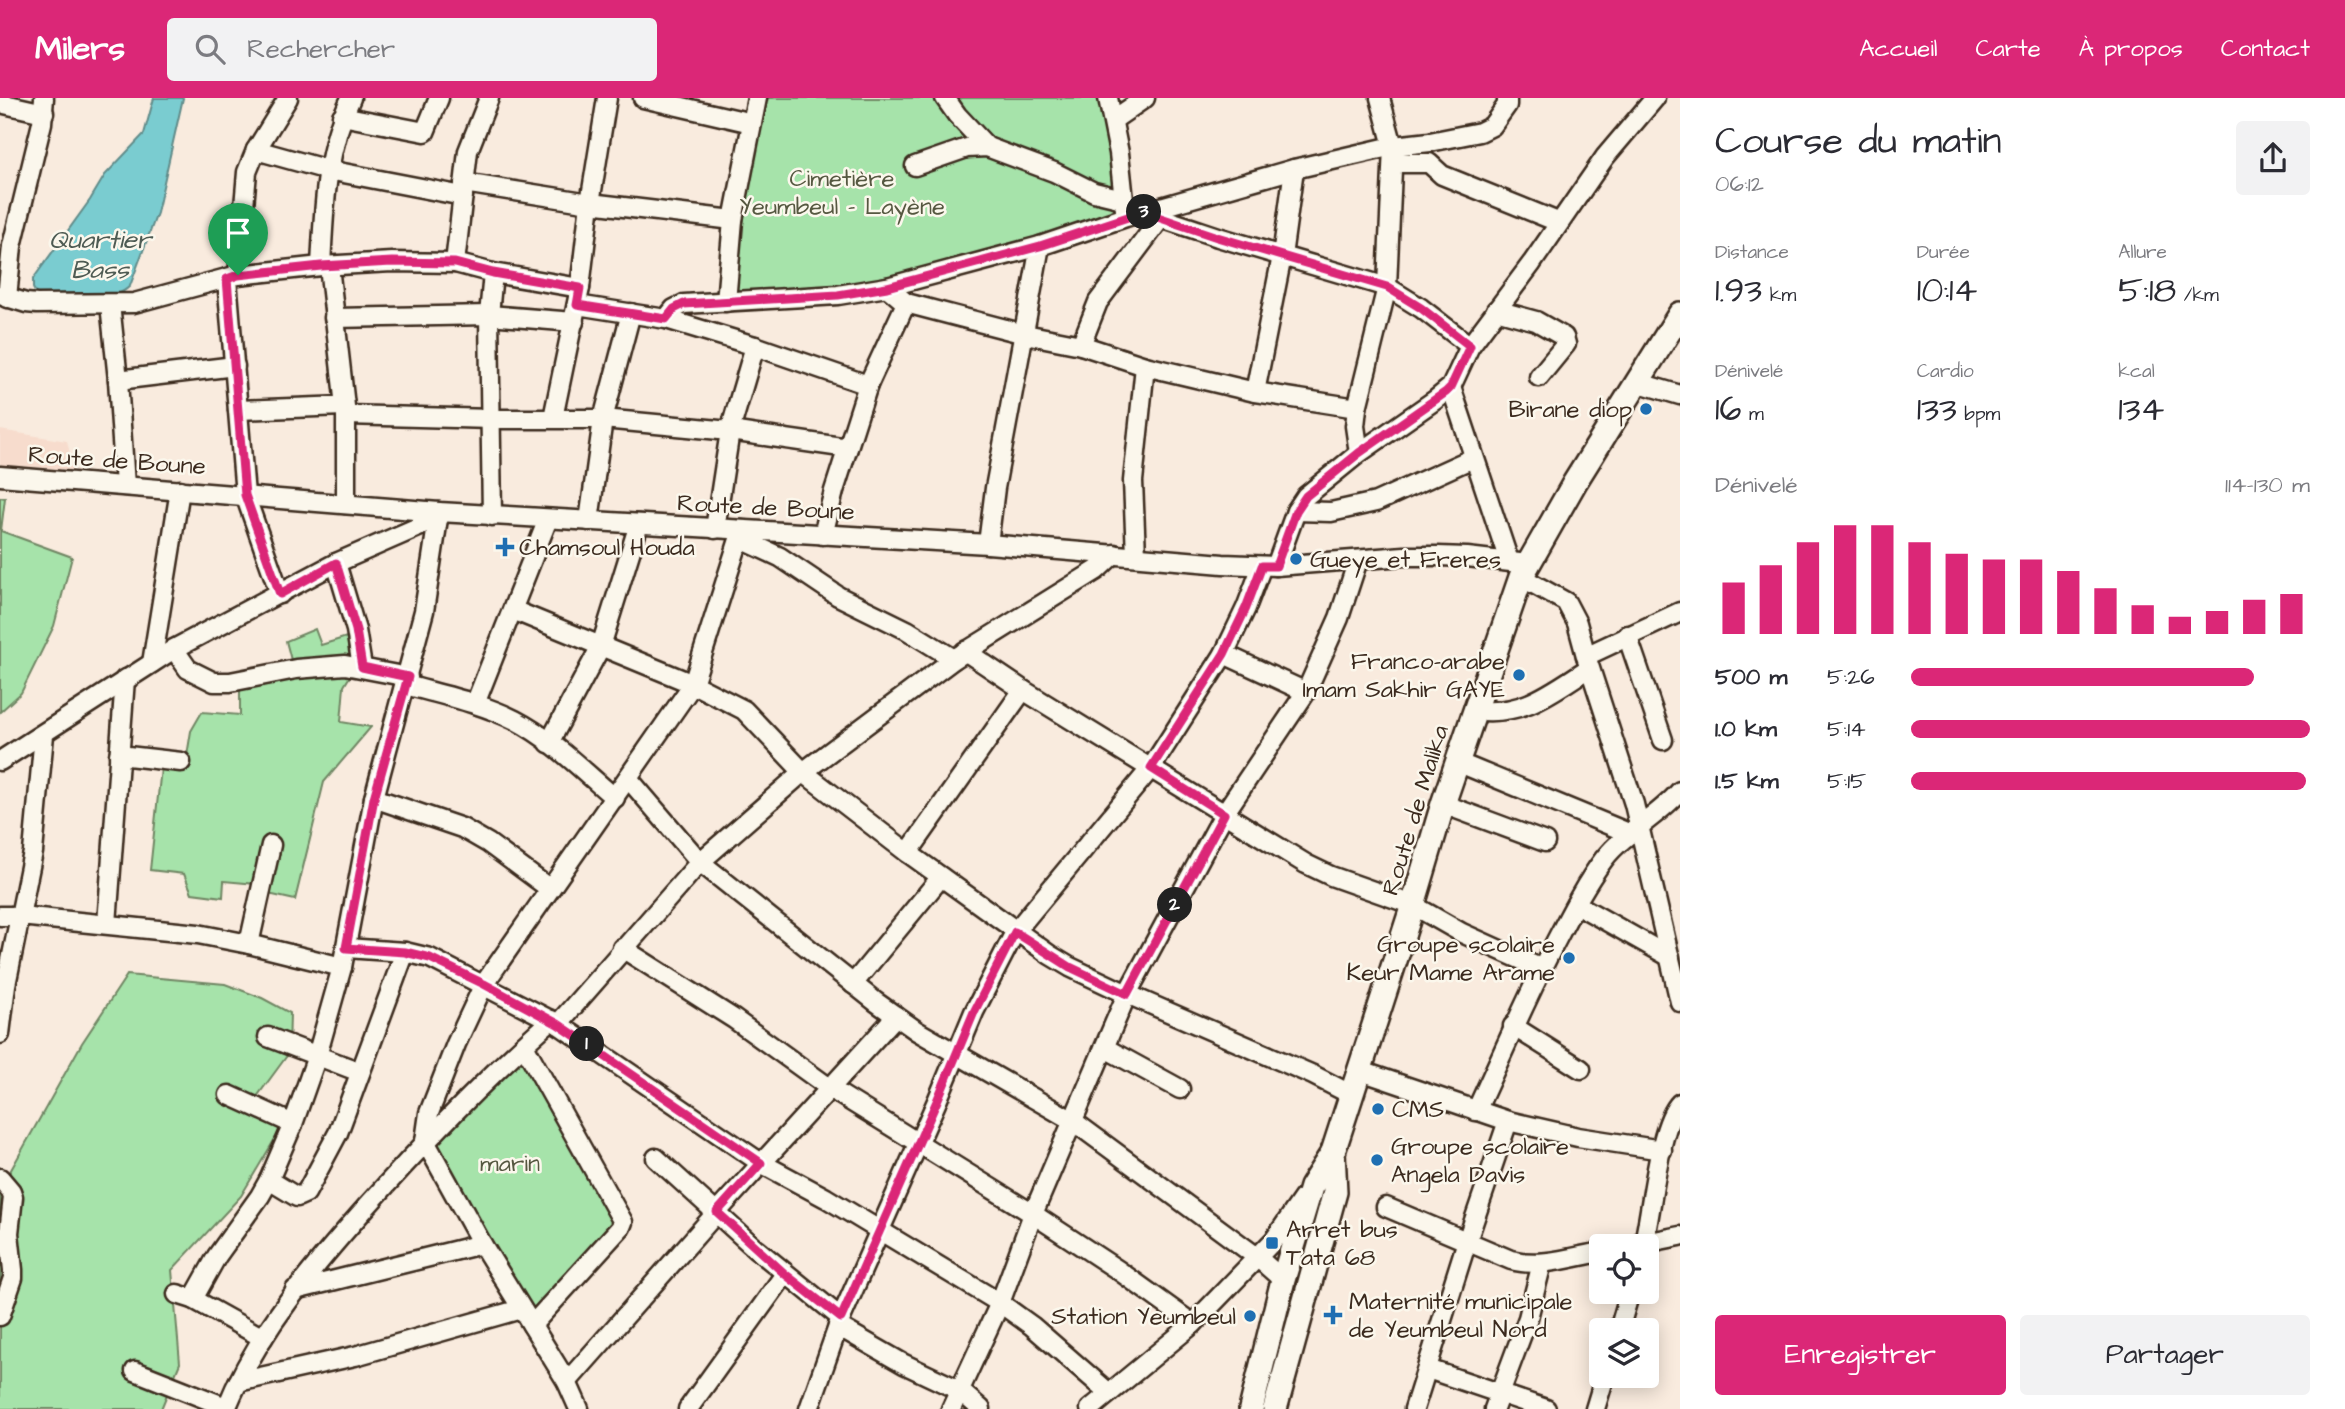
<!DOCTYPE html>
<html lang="fr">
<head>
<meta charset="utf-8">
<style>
  body { margin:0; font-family:"Architects Daughter",sans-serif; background:#f2f2f3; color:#2b2b33; height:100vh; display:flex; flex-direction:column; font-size:26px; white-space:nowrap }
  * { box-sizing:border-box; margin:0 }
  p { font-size:23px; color:#7c7c81 }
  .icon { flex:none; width:38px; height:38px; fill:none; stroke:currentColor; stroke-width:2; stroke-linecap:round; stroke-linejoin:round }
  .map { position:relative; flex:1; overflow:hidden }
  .side { display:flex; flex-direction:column; background:#fff; width:665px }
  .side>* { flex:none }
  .fabs { position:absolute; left:1589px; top:1136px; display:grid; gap:14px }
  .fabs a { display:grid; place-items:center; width:70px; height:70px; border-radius:7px; background:#fff; box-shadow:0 4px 18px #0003; font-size:35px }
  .pin { position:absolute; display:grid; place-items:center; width:60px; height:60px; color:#fff; margin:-72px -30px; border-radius:50% 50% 50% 0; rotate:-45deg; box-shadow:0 0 7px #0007 }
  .pin .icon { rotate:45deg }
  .km { position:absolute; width:35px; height:35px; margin:-18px; border-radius:50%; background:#222; color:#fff; font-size:19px; line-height:35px; text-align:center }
  .round { display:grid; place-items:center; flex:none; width:74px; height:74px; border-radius:7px; background:#f2f2f3 }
  .summary { display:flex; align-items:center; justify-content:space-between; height:119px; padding:0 35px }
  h1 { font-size:38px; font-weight:600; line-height:52px }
  .stats { display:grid; grid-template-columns:repeat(3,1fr); gap:10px; height:119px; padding:7px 35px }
  .stats div { display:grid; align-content:center }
  .stats b { font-size:35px; font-weight:600 }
  .stats small { font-size:19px; font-weight:400 }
  .stats p { font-size:19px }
  .chart { height:196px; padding:14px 35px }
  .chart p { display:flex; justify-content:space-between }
  .chart svg { width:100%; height:126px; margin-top:7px; stroke:#db2777; stroke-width:6 }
  .primary-button { display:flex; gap:14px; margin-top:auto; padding:14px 35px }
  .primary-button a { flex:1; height:80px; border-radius:7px; background:#db2777; color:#fff; font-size:28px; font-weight:600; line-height:80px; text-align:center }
  .primary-button a+a { background:#f2f2f3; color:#2b2b33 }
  ul { padding:0 35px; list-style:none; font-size:23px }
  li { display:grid; grid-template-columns:112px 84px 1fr; align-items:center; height:52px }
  li i { height:18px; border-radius:9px; background:#db2777 }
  header { display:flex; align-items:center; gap:42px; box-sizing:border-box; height:98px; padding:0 35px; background:#db2777; color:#fff }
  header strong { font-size:33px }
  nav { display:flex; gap:38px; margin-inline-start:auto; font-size:24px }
  .search { width:490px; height:63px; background:#f2f2f3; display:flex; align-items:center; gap:18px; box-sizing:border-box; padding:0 24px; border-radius:7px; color:#7c7c81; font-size:26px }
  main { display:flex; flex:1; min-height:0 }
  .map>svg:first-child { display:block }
</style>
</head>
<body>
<header>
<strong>Milers</strong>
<div class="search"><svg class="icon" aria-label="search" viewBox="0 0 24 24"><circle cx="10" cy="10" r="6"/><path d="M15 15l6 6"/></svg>Rechercher</div>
<nav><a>Accueil</a><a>Carte</a><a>À propos</a><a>Contact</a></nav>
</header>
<main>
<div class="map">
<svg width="1680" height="1311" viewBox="0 0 1680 1311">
  <rect width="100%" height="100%" fill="#f9ebde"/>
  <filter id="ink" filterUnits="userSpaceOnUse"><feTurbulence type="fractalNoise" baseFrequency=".0143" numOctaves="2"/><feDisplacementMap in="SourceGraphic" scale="14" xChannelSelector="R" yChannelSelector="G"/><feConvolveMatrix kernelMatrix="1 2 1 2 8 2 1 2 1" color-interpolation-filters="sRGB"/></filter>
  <g filter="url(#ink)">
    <path fill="#f7dccd" d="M0 332 67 343 74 372 0 367Z"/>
    <g fill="#a6e3aa" stroke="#708664" stroke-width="2">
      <path d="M766 0H1108L1113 22 1116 117 868 185 732 194 740 122Z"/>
      <path d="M0 399 5 400 1 433 72 459 54 528 21 595 0 614Z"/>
      <path d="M315 531 321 547 350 538 358 565 344 588 341 624 371 629 324 684 295 802 255 793 256 786 224 783 223 799 192 795 184 776 150 772 161 670H185L191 633 202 614 240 617V591L243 577 291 562 286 543Z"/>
      <path d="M127 877 225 886 262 900 290 915 289 955 248 1011 282 1029 241 1098 172 1172 180 1265 161 1311H0V1088L7 1079 82 945Z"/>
      <path d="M518 952 615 1125 527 1218 429 1047Z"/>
    </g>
    <path fill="#7accd0" stroke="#618b89" stroke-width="2" d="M154 0H183L157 115 130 188C110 208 63 200 37 198L33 190V181L90 102 105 77 144 36Z"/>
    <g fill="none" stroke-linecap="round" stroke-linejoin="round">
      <g stroke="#3b2a1e" stroke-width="23">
        <g id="minor">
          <path d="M643 0 752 25"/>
          <path d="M945 0 957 17 987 49"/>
          <path d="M1108 0 1119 55 1125 112"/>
          <path d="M0 5 44 15"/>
          <path d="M342 18 425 34 439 0"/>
          <path d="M1113 22 1145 0"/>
          <path d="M256 52 328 72 463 98"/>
          <path d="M1393 65H1429L1442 77 1558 124"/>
          <path d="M915 68 967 50 987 49 1054 74 1094 94 1123 101"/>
          <path d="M464 85 590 105 733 122"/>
          <path d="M1143 114 1218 139 1387 189 1421 210 1470 248"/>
          <path d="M455 165 468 53 489 0"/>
          <path d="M321 168C324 111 325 53 351 0"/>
          <path d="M329 168 346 317V406"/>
          <path d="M238 177 247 74 256 52 288 0"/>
          <path d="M227 181 245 397 280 496"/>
          <path d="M887 189 906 205 1025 236 1081 247 1145 268 1255 294 1357 310"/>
          <path d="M0 197 26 205 37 206 134 205 238 177 321 168 392 164 455 165 493 175 580 190"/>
          <path d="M7 200 12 148 42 25 44 0"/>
          <path d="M726 204 733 122 757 0"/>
          <path d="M110 206 118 282 125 388"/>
          <path d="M577 207 666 221 755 248 868 287"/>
          <path d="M1496 212 1536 223 1564 239 1566 246 1539 279"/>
          <path d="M334 220 489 217 574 224"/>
          <path d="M666 221 674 211 684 206 838 197 887 189 1040 148 1126 119 1294 71 1393 48 1430 44 1480 34 1492 28 1507 7V0"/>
          <path d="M1081 247 1098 204 1161 120"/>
          <path d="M118 282 235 268"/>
          <path d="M1636 284 1680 297"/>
          <path d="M1451 289 1509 463"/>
          <path d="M1255 294 1282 158 1294 71"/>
          <path d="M238 312 344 308"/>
          <path d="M346 317 492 321H603L730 333 848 350"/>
          <path d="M553 320 580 190 590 105 607 0"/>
          <path d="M1359 355 1355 328 1357 310 1387 189 1393 48 1380 0"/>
          <path d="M0 378 439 414 988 446 1223 466 1276 468 1404 458H1438L1467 459 1528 466"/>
          <path d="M1296 413 1331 414 1376 404 1473 360"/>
          <path d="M492 418 489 217 493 175"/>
          <path d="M589 423 603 321 631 215"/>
          <path d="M715 431 730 333 755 248"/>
          <path d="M823 437 834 393 868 287 906 205"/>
          <path d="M739 440 780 459 838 498 907 532 954 561"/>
          <path d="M988 446 995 390 1040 148"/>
          <path d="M1136 457 1133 383 1145 268"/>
          <path d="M336 465 356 532 362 569"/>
          <path d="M1276 468 1296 413 1306 398 1359 355 1435 302 1451 289 1470 248 1532 165 1605 59 1655 0"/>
          <path d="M1521 479 1566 504 1577 525 1586 558"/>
          <path d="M513 512 693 586 744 612 803 674 908 755 1050 857 1070 869 1127 896 1313 977 1350 996"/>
          <path d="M1680 514 1586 558 1634 706 1680 904"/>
          <path d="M1627 537 1663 642"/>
          <path d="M174 551 188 571 214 584H230L296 571 345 567 408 579"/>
          <path d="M965 553 1023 592 1306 766 1331 778 1413 807 1462 835 1542 871"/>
          <path d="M1224 556 1306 594"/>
          <path d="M152 565 180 392"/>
          <path d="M406 587C442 597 481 605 515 622 552 641 583 673 615 700"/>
          <path d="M475 606 548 421"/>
          <path d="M1474 612C1522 619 1550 595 1589 570"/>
          <path d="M549 645 601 548 639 426"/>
          <path d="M119 657 181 664"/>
          <path d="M0 663 174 551 336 465 439 420"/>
          <path d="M1457 664 1631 736"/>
          <path d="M628 680 700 764 876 904 917 933 1073 1023 1257 1159 1283 1182"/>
          <path d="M374 700 462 730 488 745 550 791"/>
          <path d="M1443 706 1545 744"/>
          <path d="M908 755 1023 592"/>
          <path d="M1576 806 1670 859"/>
          <path d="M0 818H20L198 836 249 846 342 869"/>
          <path d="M107 826 125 581"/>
          <path d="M249 846 271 747"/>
          <path d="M346 850 405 854 430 860 558 926 761 1065 826 1100 1000 1205 1032 1228 1109 1295"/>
          <path d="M622 850 734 921 831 991 1033 1116 1118 1172 1193 1226"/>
          <path d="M853 886 941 779"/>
          <path d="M558 926 700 764 803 674 954 561 1097 472 1114 456"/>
          <path d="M1513 928 1581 971"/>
          <path d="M0 936 6 887 33 754 44 637"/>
          <path d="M268 939 360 974"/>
          <path d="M524 947 623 1124 621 1129 532 1227"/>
          <path d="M1105 950 1180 991"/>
          <path d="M1358 972 1508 1023 1578 1039 1662 1052"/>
          <path d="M229 997 293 1026"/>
          <path d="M1476 1013C1503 955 1528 896 1558 839 1572 812 1586 785 1604 761 1625 734 1658 719 1680 693"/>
          <path d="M656 1060 755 1150 841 1220"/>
          <path d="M0 1080 11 1093 13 1099 9 1135 13 1172V1180L0 1218"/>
          <path d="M269 1082 297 1099 306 1095 338 1035 405 854"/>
          <path d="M1386 1109 1511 1162C1541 1170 1572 1159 1601 1154"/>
          <path d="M1630 1148 1680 1138"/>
          <path d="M1643 1148C1652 1115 1658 1027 1680 1005"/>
          <path d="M295 1192 482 1146"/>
          <path d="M177 1196 193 1201 263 1240"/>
          <path d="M193 1201 217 1158 260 1098 269 1082 293 1026 317 958 342 869 374 700 424 513 439 414"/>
          <path d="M838 1228 904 1266 959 1292 981 1311"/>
          <path d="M1619 1232 1630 1194"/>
          <path d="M1428 1271 1546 1311"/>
          <path d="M135 1273 226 1309"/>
          <path d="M238 1284 355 1258 521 1211"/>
          <path d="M567 1284 717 1114 896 918"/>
          <path d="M226 1311C257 1234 313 1169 368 1107 426 1042 486 980 551 922"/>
          <path d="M579 1311 567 1284 482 1146 425 1043 429 1015 456 946 484 886 693 586 742 432"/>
          <path d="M688 1311 785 1176"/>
          <path d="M809 1311 841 1220 937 1003 974 914 1015 834 1151 670 1224 556 1246 510 1262 468"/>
          <path d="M951 1311 1000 1205 1033 1116 1127 896 1224 716 1306 594 1339 520 1358 462"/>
          <path d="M1090 1311 1193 1226 1274 1142 1303 1100"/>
          <path d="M1414 1311 1467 1143 1508 1023"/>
          <path d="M1494 1311 1528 1220 1542 1165"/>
          <path d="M1595 1311 1605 1278"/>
        </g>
      </g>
      <g stroke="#3b2a1e" stroke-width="28">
        <g id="major">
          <path d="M1251 1311 1283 1182 1311 1089 1333 1054 1413 807 1443 706 1521 479 1575 384 1680 216"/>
          <path d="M1275 1311 1335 1094 1333 1054"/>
        </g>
      </g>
      <use href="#minor" stroke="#fbf7ec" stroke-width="18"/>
      <use href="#major" stroke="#fbf7ec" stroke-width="23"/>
    </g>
  </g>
  <g fill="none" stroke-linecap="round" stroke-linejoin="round" filter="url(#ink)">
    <g stroke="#fff" stroke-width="14">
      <path id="route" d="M1143 114 1217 139 1387 189 1421 210 1470 248 1451 289 1446 294 1359 355 1306 398 1296 413 1276 468H1262L1246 510 1224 556 1151 670 1224 716 1127 896 1070 869 1015 834 974 914 937 1003 841 1220 785 1176 717 1114 761 1065 558 926 484 886 430 860 405 854 346 850 374 700 408 579 362 569 356 532 336 465 280 496 245 397 227 181 238 177 321 168 392 164 455 165 493 175 580 190 577 207 666 221 674 211 684 206 838 197 887 189 1040 148Z"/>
    </g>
    <use href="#route" stroke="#db2777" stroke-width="9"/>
  </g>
  <g fill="#1f6fb2" stroke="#fbf7ec" stroke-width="2.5">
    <circle cx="1646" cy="311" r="7"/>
    <path d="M501.5 438.5h7v7h7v7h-7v7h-7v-7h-7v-7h7z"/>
    <circle cx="1296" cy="461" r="7"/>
    <circle cx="1519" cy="577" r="7"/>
    <circle cx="1569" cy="860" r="7"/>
    <circle cx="1378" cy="1011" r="7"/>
    <circle cx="1377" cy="1062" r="7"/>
    <rect x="1265" y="1138" width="14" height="14" rx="3.5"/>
    <path d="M1329.5 1206.5h7v7h7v7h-7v7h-7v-7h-7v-7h7z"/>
    <circle cx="1250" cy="1218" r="7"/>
  </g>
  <g text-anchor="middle" stroke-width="5" stroke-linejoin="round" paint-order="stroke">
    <g font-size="24" fill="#565841" stroke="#fbf7ec">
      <text x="842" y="88">Cimetière<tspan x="842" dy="28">Yeumbeul - Layène</tspan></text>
      <text x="510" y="1073">marin</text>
    </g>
    <g font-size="24" fill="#3b2a1e" stroke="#fbf7ec" text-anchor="start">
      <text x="1632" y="319" text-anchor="end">Birane diop</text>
      <text x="519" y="457">Chamsoul Houda</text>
      <text x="1310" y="469">Gueye et Freres</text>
      <text x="1505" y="571" text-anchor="end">Franco-arabe<tspan x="1505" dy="28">Imam Sakhir GAYE</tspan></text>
      <text x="1555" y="854" text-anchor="end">Groupe scolaire<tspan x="1555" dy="28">Keur Mame Arame</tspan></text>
      <text x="1392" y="1019">CMS</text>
      <text x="1391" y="1056">Groupe scolaire<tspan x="1391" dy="28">Angela Davis</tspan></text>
      <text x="1286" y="1139">Arret bus<tspan x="1286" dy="28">Tata 68</tspan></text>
      <text x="1349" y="1211">Maternité municipale<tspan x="1349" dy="28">de Yeumbeul Nord</tspan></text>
      <text x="1236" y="1226" text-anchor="end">Station Yeumbeul</text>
    </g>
    <g font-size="24" fill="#3b2a1e" stroke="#fbf7ec">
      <text transform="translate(117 362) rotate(4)" y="8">Route de Boune</text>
      <text transform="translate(766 409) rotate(3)" y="8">Route de Boune</text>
      <text transform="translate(1415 712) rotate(-73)" y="8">Route de Malika</text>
    </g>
    <g font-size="26" font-style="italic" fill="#4e5b53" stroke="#fbf7ec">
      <text x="100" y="150">Quartier<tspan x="100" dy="30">Bass</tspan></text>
    </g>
  </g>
</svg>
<div class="fabs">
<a><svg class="icon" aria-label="locate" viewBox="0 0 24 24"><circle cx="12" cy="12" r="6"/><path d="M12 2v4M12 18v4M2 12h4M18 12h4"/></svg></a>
<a><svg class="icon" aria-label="layers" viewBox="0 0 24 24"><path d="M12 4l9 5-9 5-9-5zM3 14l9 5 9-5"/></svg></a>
</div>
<div class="pin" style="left:238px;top:177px;background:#1e9e55"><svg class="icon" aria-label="arrive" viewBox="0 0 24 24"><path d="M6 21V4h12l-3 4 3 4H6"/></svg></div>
<b class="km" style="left:587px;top:946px">1</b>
<b class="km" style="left:1175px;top:807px">2</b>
<b class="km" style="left:1144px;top:114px">3</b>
</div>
<section class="side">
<div class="summary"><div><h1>Course du matin</h1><p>06:12</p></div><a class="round"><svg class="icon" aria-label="share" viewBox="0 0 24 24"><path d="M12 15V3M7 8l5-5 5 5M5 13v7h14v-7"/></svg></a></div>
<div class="stats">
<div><p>Distance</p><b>1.93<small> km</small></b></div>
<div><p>Durée</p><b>10:14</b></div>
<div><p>Allure</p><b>5:18<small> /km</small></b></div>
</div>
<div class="stats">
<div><p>Dénivelé</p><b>16<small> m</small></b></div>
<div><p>Cardio</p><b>133<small> bpm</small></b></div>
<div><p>kcal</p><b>134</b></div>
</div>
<div class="chart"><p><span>Dénivelé</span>114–130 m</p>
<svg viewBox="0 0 160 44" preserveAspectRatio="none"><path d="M5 44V26M15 44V20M25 44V12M35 44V6M45 44V6M55 44V12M65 44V16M75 44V18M85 44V18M95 44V22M105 44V28M115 44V34M125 44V38M135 44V36M145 44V32M155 44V30"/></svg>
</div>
<ul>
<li><b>500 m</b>5:26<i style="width:86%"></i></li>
<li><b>1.0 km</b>5:14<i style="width:100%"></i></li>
<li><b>1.5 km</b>5:15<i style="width:99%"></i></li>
</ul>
<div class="primary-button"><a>Enregistrer</a><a>Partager</a></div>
</section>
</main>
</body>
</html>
